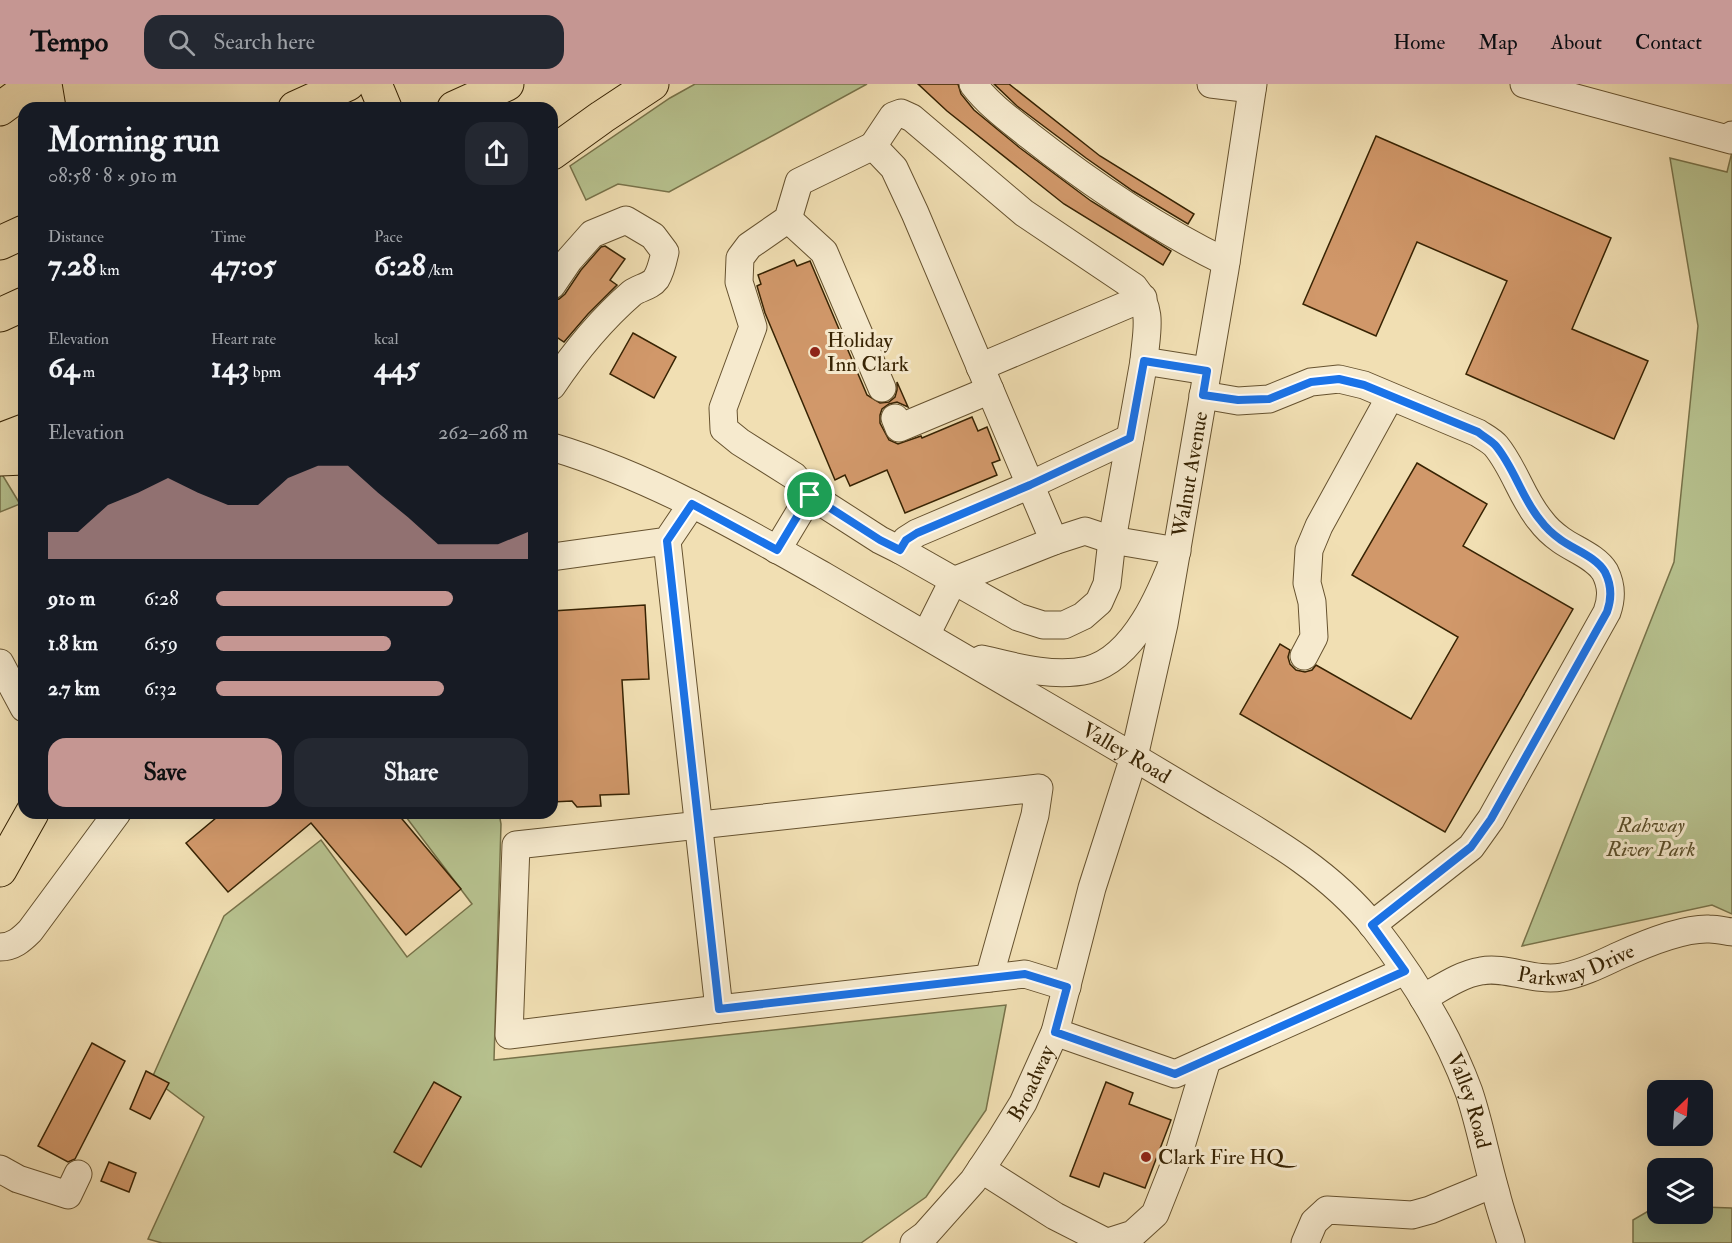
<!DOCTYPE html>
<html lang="en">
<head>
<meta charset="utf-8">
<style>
  body { margin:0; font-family:"IM FELL Double Pica",serif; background:#242831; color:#f1f3f6; height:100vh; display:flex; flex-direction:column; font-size:22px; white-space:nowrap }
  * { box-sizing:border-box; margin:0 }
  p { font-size:20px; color:#9ea1a6 }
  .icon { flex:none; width:33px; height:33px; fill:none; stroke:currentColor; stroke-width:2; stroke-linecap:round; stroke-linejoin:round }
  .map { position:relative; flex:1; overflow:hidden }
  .panel { position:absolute; left:18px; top:18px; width:540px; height:717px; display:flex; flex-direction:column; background:#171b24; border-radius:18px; box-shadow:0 6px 24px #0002 }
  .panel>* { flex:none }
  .needle { width:39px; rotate:25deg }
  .tools { position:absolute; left:1647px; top:996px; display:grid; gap:12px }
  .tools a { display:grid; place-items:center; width:66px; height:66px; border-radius:12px; background:#171b24; box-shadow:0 6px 24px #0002; font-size:30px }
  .pin { position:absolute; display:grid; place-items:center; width:51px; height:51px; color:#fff; margin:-26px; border:3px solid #fff; border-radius:50%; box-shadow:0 2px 6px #0007 }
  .round { display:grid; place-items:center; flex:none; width:63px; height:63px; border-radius:18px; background:#242831 }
  .headline { display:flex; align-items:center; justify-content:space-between; height:102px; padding:0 30px }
  h1 { font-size:33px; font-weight:800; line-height:45px }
  .stats { display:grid; grid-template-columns:repeat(3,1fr); gap:9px; height:102px; padding:6px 30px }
  .stats div { display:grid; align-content:center }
  .stats b { font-size:30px; font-weight:800 }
  .stats small { font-size:16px; font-weight:400 }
  .stats p { font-size:16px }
  .chart { height:168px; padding:12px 30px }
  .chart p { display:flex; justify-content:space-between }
  .chart svg { width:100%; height:108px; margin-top:6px; fill:#c59692; opacity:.7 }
  .action { display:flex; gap:12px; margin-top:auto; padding:12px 30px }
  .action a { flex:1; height:69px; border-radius:18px; background:#c59692; color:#111; font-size:24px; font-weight:800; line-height:69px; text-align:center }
  .action a+a { background:#242831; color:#f1f3f6 }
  ul { padding:0 30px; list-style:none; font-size:20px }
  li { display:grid; grid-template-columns:96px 72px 1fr; align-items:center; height:45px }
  li i { height:15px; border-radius:8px; background:#c59692 }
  header { display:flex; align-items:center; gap:36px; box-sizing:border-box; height:84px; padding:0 30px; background:#c59692; color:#111 }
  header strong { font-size:28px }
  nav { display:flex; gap:33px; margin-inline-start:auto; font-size:21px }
  .search { width:420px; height:54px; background:#242831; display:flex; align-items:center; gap:15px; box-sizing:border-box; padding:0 21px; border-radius:18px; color:#9ea1a6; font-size:22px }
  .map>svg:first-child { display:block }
</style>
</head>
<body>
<header>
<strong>Tempo</strong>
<div class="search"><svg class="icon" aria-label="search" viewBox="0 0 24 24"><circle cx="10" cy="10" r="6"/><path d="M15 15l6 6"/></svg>Search here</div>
<nav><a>Home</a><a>Map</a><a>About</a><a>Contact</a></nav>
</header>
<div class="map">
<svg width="1732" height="1159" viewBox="0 0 1732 1159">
  <rect width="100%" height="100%" fill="#f1dfb3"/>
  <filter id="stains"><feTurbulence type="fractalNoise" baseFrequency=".00333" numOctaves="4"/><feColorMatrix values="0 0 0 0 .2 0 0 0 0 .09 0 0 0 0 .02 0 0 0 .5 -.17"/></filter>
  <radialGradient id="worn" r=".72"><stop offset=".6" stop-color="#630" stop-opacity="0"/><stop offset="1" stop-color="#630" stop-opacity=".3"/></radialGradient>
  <g fill="#b7c28f" stroke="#777249" stroke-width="1.5">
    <path d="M695 0H867L669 108 618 100 586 116 570 82 670 14Z"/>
    <path d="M1732 68V830L1712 821 1522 862 1674 478 1698 242 1670 74 1727 88Z"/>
    <path d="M0 387 20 420 0 428Z"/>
    <path d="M403 729H499L501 740 494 976 1006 921 986 1026 926 1113 861 1159H162L148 1155 204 1033 152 994 224 832 321 756 407 873 472 820Z"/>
    <path d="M1657 1122 1658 1130H1702L1703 1123 1732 1124V1159H1633V1136Z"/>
  </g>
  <g fill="#d1986a" stroke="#372303" stroke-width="1.5">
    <path d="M918 0H958L961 10 974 26 1020 64 1091 117 1171 167 1163 181 1064 120 947 27Z"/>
    <path d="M994 0H1009L1100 72 1194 130 1188 140 1133 107 1086 74 1017 22Z"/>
    <path d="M1376 52 1611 154 1572 245 1648 277 1614 355 1466 290 1507 197 1417 158 1376 252 1303 220Z"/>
    <path d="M605 162 625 175 610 196 617 201 588 230 564 258 552 250V217L559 215 565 210 581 186 601 163Z"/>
    <path d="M794 176 797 182 810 177 867 311 880 319 889 318 895 313 897 306V298L908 323 897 318 889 320 882 325 880 331V339L889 356 898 360 921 352 922 354 972 333 978 347 987 343 1000 376 992 379 997 391 905 429 887 386 850 402 845 391 835 396 765 229 757 202 761 200 758 191Z"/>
    <path d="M633 249 676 273 654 314 610 290Z"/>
    <path d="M1417 379 1487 420 1463 462 1573 525 1445 748 1240 630 1280 560 1290 566 1288 573 1290 580 1296 586 1305 588 1312 586 1316 581 1411 635 1458 553 1352 491Z"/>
    <path d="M645 521 649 595 622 596 629 710 600 711 601 722 577 723 572 717 552 718V527Z"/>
    <path d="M222 729H397L461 805 406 851 311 739 228 808 186 759Z"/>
    <path d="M92 959 125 977 75 1075 68 1078 38 1062Z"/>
    <path d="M146 987 169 999 150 1035 130 1025Z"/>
    <path d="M434 998 461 1013 421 1083 394 1068Z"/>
    <path d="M1106 998 1133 1009 1129 1020 1171 1036 1145 1104 1104 1089 1099 1103 1070 1092Z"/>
    <path d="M109 1078 136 1089 129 1108 101 1097Z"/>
  </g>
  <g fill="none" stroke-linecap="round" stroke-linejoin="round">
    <g stroke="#66522f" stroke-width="29">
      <g id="minor">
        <path d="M973 0C989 21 1010 36 1030 52 1091 100 1156 144 1226 178"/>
        <path d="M1211 0 1252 5"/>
        <path d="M1524 0 1731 56 1732 51"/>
        <path d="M873 62 893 32 901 29 912 34 1024 129 1134 203C1154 227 1146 248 1144 277L1207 287"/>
        <path d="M788 135 824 168 882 304"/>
        <path d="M552 201 569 176 592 150 626 136 653 152 665 168C663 177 661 187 656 195 651 202 639 204 632 209 602 235 574 269 552 302"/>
        <path d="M980 283 1143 214"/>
        <path d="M1203 311 1238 317 1269 315 1311 298 1339 295 1364 301 1478 349C1484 353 1492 357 1496 362 1515 385 1522 415 1541 437 1546 444 1554 451 1561 456 1575 466 1596 473 1605 488 1612 502 1612 514 1607 528L1491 735 1471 763 1372 841"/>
        <path d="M895 334 899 344 990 306"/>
        <path id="s1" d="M552 363C649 392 736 442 824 492 909 541 994 591 1079 641 1124 667 1169 694 1214 721 1272 755 1331 789 1374 843 1413 893 1447 948 1469 1008 1480 1041 1486 1075 1496 1109 1500 1126 1506 1142 1511 1159"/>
        <path d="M810 411 880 456 900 466 906 456 917 449 1030 401 1130 354"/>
        <path d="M667 457 719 925 1025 890 1067 903"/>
        <path d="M777 466 810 411 794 392 740 358 724 345 723 324 753 243 739 198 740 174 749 162 788 135 799 98 873 62 894 84 915 129 1054 457"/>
        <path d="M900 466 1018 533 1043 541H1064L1083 532 1099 518 1107 500 1112 456 1144 277"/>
        <path d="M552 473 667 457 692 420"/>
        <path d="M926 551 953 497 1054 457 1085 447 1112 456 1177 467C1162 507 1135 574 1088 586 1054 594 1015 583 982 575"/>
        <path d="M1304 572 1314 553 1312 518 1307 499 1309 466 1319 442 1390 313"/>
        <path d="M0 579 24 624"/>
        <path d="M0 863C13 863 21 856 30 847L117 729"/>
        <path id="s2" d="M1423 914C1441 904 1461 890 1481 887 1506 882 1534 898 1562 893 1581 890 1601 880 1618 872 1642 861 1683 844 1709 845 1717 845 1725 847 1732 848"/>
        <path d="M719 925 509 951 516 761 1039 704 1035 731 989 894"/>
        <path d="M1055 948 1175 990 1405 887"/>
        <path d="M0 1085 18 1095 68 1111 78 1090"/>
        <path d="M981 1085 1055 1132 1108 1159"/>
        <path d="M1108 1158 1133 1150 1155 1130 1178 1072 1207 976"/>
        <path id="s3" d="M914 1159 925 1151 973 1097 999 1058 1023 1019 1055 948 1092 804 1134 673 1164 540 1225 185 1253 0"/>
        <path d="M1305 1159 1314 1138 1327 1126 1412 1131 1430 1126 1493 1100"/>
      </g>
    </g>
    <g stroke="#372303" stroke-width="35">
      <g id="major">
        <path d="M45 0 49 24"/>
        <path d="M375 0 385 24"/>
        <path d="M0 786 32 729"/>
      </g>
    </g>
    <g stroke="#372303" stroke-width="35">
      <g id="highway">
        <path d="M295 24 348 0"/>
        <path d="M454 24 507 0"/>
        <path d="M0 25 34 0"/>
        <path d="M552 69 602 33 652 0"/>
        <path d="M0 159 24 148"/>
        <path d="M0 231 24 220"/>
        <path d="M0 356 24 347"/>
        <path d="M0 375 24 374"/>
      </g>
    </g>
    <use href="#minor" stroke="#f6eace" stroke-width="27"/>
    <use href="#major" stroke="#f1dfb3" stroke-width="33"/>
    <use href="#highway" stroke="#f1dfb3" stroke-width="33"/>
  </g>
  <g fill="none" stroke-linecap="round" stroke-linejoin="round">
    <g stroke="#fff" stroke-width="12">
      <path id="route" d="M1144 277 1207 287 1203 311 1238 316 1269 315 1311 298 1339 295 1364 301 1478 348C1484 353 1492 357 1496 362 1515 385 1522 415 1541 437 1546 444 1554 451 1561 456 1575 466 1596 473 1605 488 1612 502 1612 514 1607 528L1491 735 1471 763 1372 841 1405 887 1175 990 1055 948 1067 903 1025 890 719 925 667 457 692 420 777 466 810 411 880 456 900 466 906 456 917 449 1030 401 1130 354Z"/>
    </g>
    <use href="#route" stroke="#1a73e8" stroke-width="8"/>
  </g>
  <g fill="#8f2418" stroke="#f6eace" stroke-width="2">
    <circle cx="815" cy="268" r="6"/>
    <circle cx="1146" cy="1073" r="6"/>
  </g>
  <g text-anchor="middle" stroke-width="6" stroke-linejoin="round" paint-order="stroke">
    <g font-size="21" fill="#372303" stroke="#f6eace" text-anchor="start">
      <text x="827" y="263">Holiday<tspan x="827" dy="24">Inn Clark</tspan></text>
      <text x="1158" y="1080">Clark Fire HQ</text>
    </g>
    <g font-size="21" fill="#372303" stroke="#f6eace">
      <text dy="7" stroke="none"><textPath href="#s3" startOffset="831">Walnut Avenue</textPath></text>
      <text dy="7" stroke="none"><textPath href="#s1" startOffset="652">Valley Road</textPath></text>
      <text dy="7" stroke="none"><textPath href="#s2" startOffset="162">Parkway Drive</textPath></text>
      <text dy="7" stroke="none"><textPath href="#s3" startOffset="200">Broadway</textPath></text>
      <text dy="7" stroke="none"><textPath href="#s1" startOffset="1156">Valley Road</textPath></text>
    </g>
    <g font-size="21" font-style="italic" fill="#574b26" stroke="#f6eace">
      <text x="1651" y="748">Rahway<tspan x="1651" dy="24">River Park</tspan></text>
    </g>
  </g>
  <rect width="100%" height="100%" filter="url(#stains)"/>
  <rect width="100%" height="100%" fill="url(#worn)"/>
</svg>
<div class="tools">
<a><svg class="needle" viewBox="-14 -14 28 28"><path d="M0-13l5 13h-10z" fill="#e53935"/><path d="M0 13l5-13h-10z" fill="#9ea1a6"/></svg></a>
<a><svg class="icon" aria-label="layers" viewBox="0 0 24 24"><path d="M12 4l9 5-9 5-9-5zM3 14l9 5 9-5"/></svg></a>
</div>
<div class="pin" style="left:810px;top:411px;background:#1e9e55"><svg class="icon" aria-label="arrive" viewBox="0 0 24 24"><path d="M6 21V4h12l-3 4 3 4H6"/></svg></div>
<section class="panel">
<div class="headline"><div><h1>Morning run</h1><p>08:58 · 8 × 910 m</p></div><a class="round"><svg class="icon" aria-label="share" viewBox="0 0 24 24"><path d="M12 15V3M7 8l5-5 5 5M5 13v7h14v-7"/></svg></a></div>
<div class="stats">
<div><p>Distance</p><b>7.28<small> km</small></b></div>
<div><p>Time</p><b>47:05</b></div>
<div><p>Pace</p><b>6:28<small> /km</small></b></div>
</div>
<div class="stats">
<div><p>Elevation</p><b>64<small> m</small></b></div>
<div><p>Heart rate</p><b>143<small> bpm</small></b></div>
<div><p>kcal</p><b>445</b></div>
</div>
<div class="chart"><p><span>Elevation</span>262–268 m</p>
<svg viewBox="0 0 160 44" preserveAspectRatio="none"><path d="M0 44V33L10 33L20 22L30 17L40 11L50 17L60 22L70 22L80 11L90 6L100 6L110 17L120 27L130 38L140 38L150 38L160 33V44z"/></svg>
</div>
<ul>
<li><b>910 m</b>6:28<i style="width:76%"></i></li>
<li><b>1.8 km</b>6:59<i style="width:56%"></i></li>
<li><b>2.7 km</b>6:32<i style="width:73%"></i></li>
</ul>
<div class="action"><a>Save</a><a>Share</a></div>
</section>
</div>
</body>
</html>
